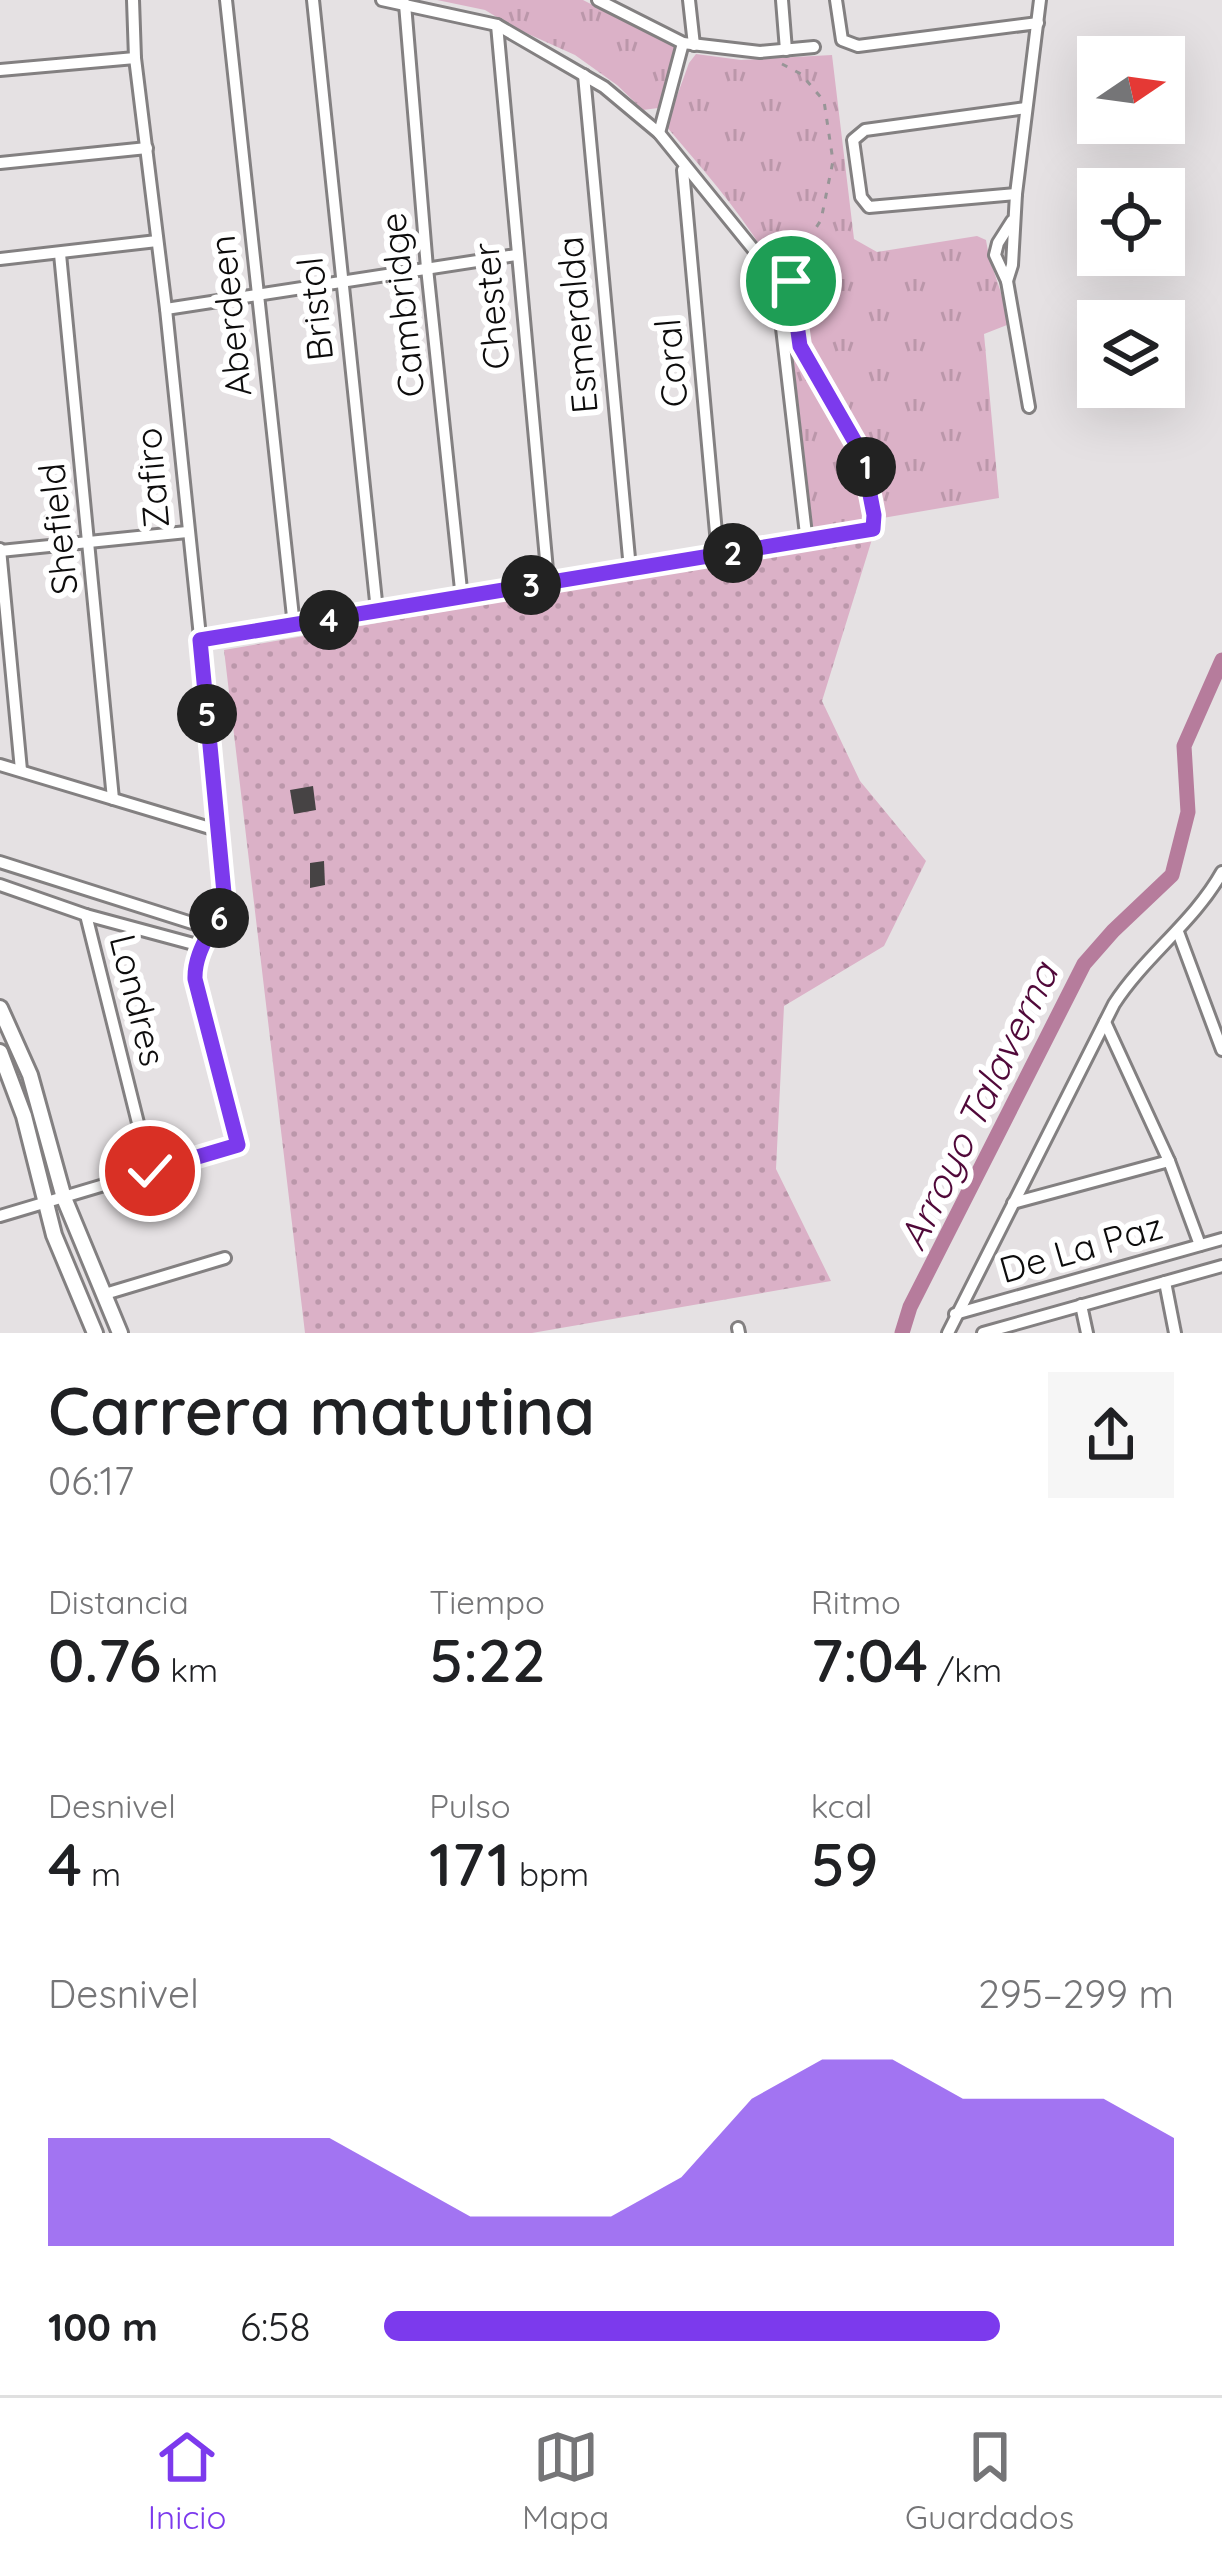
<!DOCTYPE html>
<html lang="es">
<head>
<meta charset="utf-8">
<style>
  body { margin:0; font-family:Quicksand,sans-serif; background:#f6f6f6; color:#202124; height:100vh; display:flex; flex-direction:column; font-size:45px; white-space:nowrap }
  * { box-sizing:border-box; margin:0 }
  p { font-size:39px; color:#757577 }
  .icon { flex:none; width:66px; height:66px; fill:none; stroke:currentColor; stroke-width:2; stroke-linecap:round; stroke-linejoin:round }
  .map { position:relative; height:1333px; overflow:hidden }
  .panel { display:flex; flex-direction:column; background:#fff; flex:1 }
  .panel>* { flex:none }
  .needle { width:78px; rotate:77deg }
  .fabs { position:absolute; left:1077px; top:36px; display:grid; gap:24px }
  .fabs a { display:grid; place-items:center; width:108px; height:108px; border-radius:0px; background:#fff; box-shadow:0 12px 48px #0002; font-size:60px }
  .pin { position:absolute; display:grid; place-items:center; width:102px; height:102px; color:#fff; margin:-51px; border:6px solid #fff; border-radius:50%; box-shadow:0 3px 12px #0007 }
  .km { position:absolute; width:60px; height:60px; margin:-30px; border-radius:50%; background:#222; color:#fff; font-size:33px; line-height:60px; text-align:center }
  .round { display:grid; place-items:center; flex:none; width:126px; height:126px; border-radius:0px; background:#f6f6f6 }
  .head { display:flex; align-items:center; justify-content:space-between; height:204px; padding:0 48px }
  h1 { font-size:66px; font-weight:600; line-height:90px }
  .metrics { display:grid; grid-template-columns:repeat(3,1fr); gap:18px; height:204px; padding:12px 48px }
  .metrics div { display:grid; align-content:center }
  .metrics b { font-size:60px; font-weight:600 }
  .metrics small { font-size:33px; font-weight:400 }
  .metrics p { font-size:33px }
  .chart { height:336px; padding:24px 48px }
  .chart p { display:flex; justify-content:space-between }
  .chart svg { width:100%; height:216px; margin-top:12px; fill:#7c3aed; opacity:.7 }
  ul { padding:0 48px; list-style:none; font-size:39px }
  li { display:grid; grid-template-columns:192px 144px 1fr; align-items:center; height:90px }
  li i { height:30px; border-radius:15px; background:#7c3aed }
  .tab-bar { display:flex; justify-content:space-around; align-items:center; height:168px; border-top:3px solid #e0e0e0; background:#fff; font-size:33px; color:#757577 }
  .tab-bar a { display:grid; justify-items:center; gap:6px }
  .tab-bar .selected { color:#7c3aed }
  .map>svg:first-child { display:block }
</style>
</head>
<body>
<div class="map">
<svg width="1222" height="1333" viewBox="0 0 1222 1333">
  <defs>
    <pattern id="grass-dots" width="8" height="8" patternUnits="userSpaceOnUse" patternTransform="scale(3)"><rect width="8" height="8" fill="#dbb1c7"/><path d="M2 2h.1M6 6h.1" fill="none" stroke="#bb97aa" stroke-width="1.8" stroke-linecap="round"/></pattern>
    <pattern id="park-tufts" width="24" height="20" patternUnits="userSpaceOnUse" patternTransform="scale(3)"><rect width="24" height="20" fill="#dbb1c7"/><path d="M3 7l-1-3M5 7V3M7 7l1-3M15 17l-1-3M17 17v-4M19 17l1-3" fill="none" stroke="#bb97aa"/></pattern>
  </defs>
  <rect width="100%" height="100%" fill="#e5e1e3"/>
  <path fill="url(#grass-dots)" d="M873 536 822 701 860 781 926 861 884 946 784 1006 776 1169 831 1281 532 1333H305L224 650Z"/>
  <g fill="url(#park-tufts)">
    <path d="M437 0H583L675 47 658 108 643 110 617 85 575 55 515 28 485 10Z"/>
    <path d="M696 54 741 60 832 55 854 239 877 252 977 236 986 240C990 270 1006 295 1007 325L984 334 999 498 813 530 785 290C756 229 710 178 666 126L689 63Z"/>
  </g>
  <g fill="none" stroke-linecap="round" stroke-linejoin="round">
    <path stroke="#b67c9c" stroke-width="15" d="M902 1333 910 1307 1084 964 1113 931 1172 875 1188 812 1184 746 1222 660"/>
  </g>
  <g fill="#464344">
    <path d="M313 786 316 810 294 814 290 790Z"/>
    <path d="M324 861 325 885 310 888V863Z"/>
  </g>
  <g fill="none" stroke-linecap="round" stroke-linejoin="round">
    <g stroke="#838081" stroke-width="16">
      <g id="minor">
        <path d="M226 0 294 626"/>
        <path d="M313 0 377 611"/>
        <path d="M382 0 497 25 604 87 659 133 758 255 772 282 782 328 807 543"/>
        <path d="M598 0 683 43 760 52 814 47"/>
        <path d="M689 0 694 45"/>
        <path d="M782 0 786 50"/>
        <path d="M836 0 842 40 858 46 1038 23"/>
        <path d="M405 4 427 268 462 599"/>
        <path d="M497 25 548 581"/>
        <path d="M0 70 135 58"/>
        <path d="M584 75 630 569"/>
        <path d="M659 133 683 43"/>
        <path d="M0 163 147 148"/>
        <path d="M683 170 718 555"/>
        <path d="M1016 194 869 207 861 197 853 140 865 130 1026 108"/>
        <path d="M1012 221 998 243 995 255 1007 281 1029 407"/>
        <path d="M60 254 113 799"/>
        <path d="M0 259 157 241"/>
        <path d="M1007 281 1012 265 1016 194 1040 0"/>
        <path d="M166 309 516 255"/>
        <path d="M0 549 21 770"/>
        <path d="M0 551 187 532"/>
        <path d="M199 640 864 533"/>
        <path d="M0 765 220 831"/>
        <path d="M0 862 214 930"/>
        <path d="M0 885 86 915 201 946"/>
        <path d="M86 915 150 1171"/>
        <path d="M1178 932 1222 1050"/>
        <path d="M1105 1022 1169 1161 1200 1245"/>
        <path d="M1013 1203 1169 1161"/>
        <path d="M0 1216 238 1145 195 979 201 946 220 916 224 868 166 309 135 58 133 0"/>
        <path d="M1165 1282 1175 1333"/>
        <path d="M105 1294 225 1258"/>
        <path d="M1081 1305 1087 1333"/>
        <path d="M955 1314 1222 1239"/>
        <path d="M738 1328 739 1333"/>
        <path d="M948 1333 1114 1004C1145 956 1194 922 1222 872"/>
        <path d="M983 1333 1222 1266"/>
      </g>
    </g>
    <g stroke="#838081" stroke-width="20">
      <g id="tertiary">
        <path d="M0 1008 30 1075 64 1198 120 1333"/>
        <path d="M0 1052 24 1116 54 1235 95 1333"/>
      </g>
    </g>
    <g stroke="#989597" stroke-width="3" stroke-dasharray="6 9" stroke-linecap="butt">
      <path d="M782 64 801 74 824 101 833 161 821 220 799 254 791 281 795 325"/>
      <path d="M796 334 862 454 868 473 874 527"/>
    </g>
    <use href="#minor" stroke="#fff" stroke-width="10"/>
    <use href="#tertiary" stroke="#fff" stroke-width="14"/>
  </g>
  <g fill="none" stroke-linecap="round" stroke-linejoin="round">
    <g stroke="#fff" stroke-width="24">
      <path id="route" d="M150 1171 238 1145 195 979C194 947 219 925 224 893L200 640 873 529 874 515 862 454 800 346 791 281"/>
    </g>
    <use href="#route" stroke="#7c3aed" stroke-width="15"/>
  </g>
  <g text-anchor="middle" stroke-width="12" stroke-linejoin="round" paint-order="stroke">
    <g font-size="36" fill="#0d0c0c" stroke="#fff">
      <text transform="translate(402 305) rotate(-96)" y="13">Cambridge</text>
      <text transform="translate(491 306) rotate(-95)" y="13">Chester</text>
      <text transform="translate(315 309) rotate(-96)" y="13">Bristol</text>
      <text transform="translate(230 316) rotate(-96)" y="13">Aberdeen</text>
      <text transform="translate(577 325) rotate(-95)" y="13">Esmeralda</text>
      <text transform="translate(671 363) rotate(-95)" y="13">Coral</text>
      <text transform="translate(152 478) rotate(-95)" y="13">Zafiro</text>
      <text transform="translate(58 529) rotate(-96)" y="13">Shefield</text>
      <text transform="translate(138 1000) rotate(76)" y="13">Londres</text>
      <text transform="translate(1081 1248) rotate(-16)" y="13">De La Paz</text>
    </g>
    <g font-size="39" font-style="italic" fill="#500839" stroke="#fff">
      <text transform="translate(978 1106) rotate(-64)" y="14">Arroyo Talaverna</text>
    </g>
  </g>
</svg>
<div class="fabs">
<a><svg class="needle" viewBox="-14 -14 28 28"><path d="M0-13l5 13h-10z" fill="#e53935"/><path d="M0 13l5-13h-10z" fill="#757577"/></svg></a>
<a><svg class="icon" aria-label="locate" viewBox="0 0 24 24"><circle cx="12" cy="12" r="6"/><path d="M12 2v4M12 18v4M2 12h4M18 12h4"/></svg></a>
<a><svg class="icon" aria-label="layers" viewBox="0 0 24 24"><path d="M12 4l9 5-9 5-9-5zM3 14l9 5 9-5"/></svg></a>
</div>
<div class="pin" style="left:791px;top:281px;background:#1e9e55"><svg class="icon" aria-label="arrive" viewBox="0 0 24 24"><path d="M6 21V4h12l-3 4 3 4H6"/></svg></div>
<div class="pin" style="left:150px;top:1171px;background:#d93025"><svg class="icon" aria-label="check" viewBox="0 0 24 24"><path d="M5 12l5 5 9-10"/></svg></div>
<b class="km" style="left:866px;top:467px">1</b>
<b class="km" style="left:733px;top:553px">2</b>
<b class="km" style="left:531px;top:585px">3</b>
<b class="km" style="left:329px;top:620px">4</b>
<b class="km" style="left:207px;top:714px">5</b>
<b class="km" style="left:219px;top:918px">6</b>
</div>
<section class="panel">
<div class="head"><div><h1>Carrera matutina</h1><p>06:17</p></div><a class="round"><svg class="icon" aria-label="share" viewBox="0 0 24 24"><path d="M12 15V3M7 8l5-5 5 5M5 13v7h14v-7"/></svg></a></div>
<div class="metrics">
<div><p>Distancia</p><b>0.76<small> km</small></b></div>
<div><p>Tiempo</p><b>5:22</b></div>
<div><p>Ritmo</p><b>7:04<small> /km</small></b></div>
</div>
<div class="metrics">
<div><p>Desnivel</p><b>4<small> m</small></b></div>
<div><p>Pulso</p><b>171<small> bpm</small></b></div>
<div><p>kcal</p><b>59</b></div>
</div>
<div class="chart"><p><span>Desnivel</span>295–299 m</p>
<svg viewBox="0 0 160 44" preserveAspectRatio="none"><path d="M0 44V22L10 22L20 22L30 22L40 22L50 30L60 38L70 38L80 38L90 30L100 14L110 6L120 6L130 14L140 14L150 14L160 22V44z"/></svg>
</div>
<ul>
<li><b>100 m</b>6:58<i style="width:78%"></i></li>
</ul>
</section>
<nav class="tab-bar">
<a class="selected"><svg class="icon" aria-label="home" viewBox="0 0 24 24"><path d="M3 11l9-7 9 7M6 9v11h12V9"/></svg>Inicio</a>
<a><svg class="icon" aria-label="map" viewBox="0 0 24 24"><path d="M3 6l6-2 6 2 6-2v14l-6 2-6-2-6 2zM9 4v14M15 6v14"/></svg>Mapa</a>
<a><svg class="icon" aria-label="saved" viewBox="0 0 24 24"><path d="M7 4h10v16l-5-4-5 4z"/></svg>Guardados</a>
</nav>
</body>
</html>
